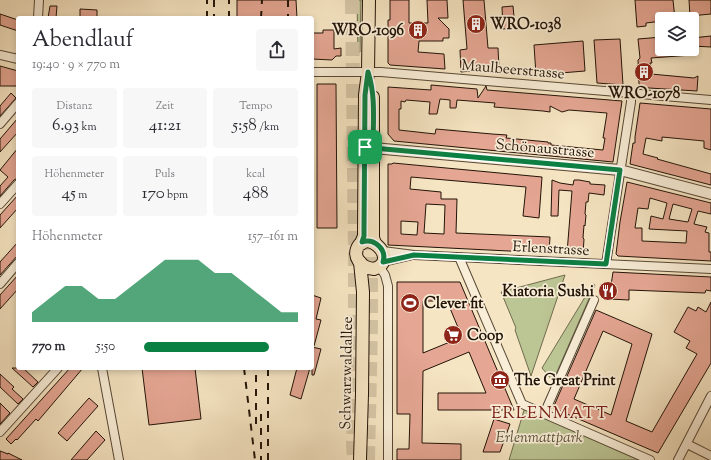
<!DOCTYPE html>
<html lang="de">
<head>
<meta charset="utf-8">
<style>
  body { margin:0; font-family:"Sorts Mill Goudy",serif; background:#f7f7f7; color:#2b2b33; height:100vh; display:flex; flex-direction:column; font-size:15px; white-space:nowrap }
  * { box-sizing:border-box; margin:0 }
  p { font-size:13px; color:#7c7c81 }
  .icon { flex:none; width:22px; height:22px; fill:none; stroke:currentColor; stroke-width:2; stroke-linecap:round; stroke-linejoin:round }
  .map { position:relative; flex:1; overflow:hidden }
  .drawer { position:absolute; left:16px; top:16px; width:298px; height:354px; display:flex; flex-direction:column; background:#fff; border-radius:4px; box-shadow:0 2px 6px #0003 }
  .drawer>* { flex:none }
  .buttons { position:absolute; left:655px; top:12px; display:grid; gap:8px }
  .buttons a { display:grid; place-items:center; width:44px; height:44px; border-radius:4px; background:#fff; box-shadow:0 2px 6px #0003; font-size:20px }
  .pin { position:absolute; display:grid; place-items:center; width:34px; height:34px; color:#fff; margin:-17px; border-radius:8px; box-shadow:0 2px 6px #0006 }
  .round { display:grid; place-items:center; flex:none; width:42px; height:42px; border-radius:4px; background:#f7f7f7 }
  .head { display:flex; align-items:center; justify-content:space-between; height:68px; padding:0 16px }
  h1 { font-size:22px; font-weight:600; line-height:30px }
  .figures { display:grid; grid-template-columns:repeat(3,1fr); gap:6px; height:68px; padding:4px 16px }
  .figures div { display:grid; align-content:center; border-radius:4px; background:#f7f7f7; text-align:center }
  .figures b { font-size:17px; font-weight:600 }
  .figures small { font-size:11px; font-weight:400 }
  .figures p { font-size:11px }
  .chart { height:112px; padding:8px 16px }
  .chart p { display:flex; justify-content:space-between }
  .chart svg { width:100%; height:72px; margin-top:4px; fill:#0b8043; opacity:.7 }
  ul { padding:0 16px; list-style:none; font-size:13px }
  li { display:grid; grid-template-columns:64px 48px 1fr; align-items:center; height:30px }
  li i { height:10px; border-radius:5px; background:#0b8043 }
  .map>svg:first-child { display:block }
</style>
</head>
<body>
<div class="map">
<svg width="711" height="460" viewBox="0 0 711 460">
  <rect width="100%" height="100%" fill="#f6e5c3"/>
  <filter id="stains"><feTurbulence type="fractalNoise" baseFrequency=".005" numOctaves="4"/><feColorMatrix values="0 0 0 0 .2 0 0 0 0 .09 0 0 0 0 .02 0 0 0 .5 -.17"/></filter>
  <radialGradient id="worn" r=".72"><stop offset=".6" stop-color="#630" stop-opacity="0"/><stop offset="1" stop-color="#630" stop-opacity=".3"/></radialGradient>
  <g fill="#bcc594" stroke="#6f6c4e">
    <path d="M357 0H361L360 52H358Z"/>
    <path d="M565 275 531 376 515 330 516 328 501 292Z"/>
    <path d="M593 284 595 285 553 381 542 368Z"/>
    <path d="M525 407 643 460H509Z"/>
  </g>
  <g fill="#e5a693" stroke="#221307" fill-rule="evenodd">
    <path d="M237 0H296L297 18H237Z"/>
    <path d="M390 0H409V23H428L427 0H447L448 18H438L449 29V38H443V41H419L418 52 444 54 445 69 390 65 388 63V20H390Z"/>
    <path d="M463 0H484L488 48H498L499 68 461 72 460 50 467 49Z"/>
    <path d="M635 0H673L675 19H662V21L646 23V26L637 27Z"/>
    <path d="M689 0H711V14L690 16Z"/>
    <path d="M50 6H57L56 18H48Z"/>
    <path d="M513 6 515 28 503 29 502 7Z"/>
    <path d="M80 9 97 10V18H80Z"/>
    <path d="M0 14 18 20V31L0 25Z"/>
    <path d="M323 30H334V49L341 48V56H336L332 60 312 59V33H323Z"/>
    <path d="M711 36V47L692 46V38Z"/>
    <path d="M662 37V49H692V55L651 58 652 63H650L651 74 694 78 698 76 697 91 649 88 642 87 639 84 638 60 640 58 638 39Z"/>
    <path d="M620 39 623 85 597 83 594 40Z"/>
    <path d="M583 41 585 71 536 75 534 45Z"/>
    <path d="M0 66 18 71V86H0Z"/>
    <path d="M317 84H336L337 228H317Z"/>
    <path d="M431 85 477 89 478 98 486 86 487 90 622 101 613 162 394 141 388 134V87L431 90ZM440 99 450 100V108H456L457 100 495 103 494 107 543 111 550 112V106L562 112 569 110 607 113 603 138H605L603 150 551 145V143H548V142L506 138 507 135 492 134 436 129 435 134 399 130V109H401V101L405 102 406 100 430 102 429 114H437Z"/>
    <path d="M11 93 16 98 0 116V106Z"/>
    <path d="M640 103 711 109V150L704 148V141L662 137V141L646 138 643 154 658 158 657 159 711 174V185L630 164 633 143H635V137Z"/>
    <path d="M18 118V132L0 152V139Z"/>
    <path d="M18 148V178L14 180 0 196V186L8 177 0 170Z"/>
    <path d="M393 163 542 177 539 218 523 216 526 187 411 177 410 189 441 192V199H457L456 233 550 237 549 253 388 245V164H392ZM426 204 445 205 444 234 424 233ZM401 221 418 222 417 235 401 234Z"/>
    <path d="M552 180 560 183 573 185 574 180H579L590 182V184L605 185 604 195 589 193 588 202H586L585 214 586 215 585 226 584 225 583 238 584 239 583 254 567 253 572 191 559 190 558 216H551Z"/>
    <path d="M627 182 711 203V214L698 211 694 224 707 227 705 232 709 233V252H711V261L618 256 616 254 620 222ZM650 198 667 203 663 219 651 216 649 229 687 231 686 243 642 241V228H635L638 208 648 209ZM673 204 692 209 688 222 669 219Z"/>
    <path d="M18 195V208L0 228V215Z"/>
    <path d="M18 242V255L0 275V262Z"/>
    <path d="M613 272 711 277V291L706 290 705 293 629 290V300L609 299Z"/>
    <path d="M18 275V289L0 309V295Z"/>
    <path d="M397 282H460L514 410H438V393H486L469 352 423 371 422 443 461 444V460H397V449H409L410 414H397ZM423 301H447L462 337 423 353Z"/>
    <path d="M312 295 321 298 316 319 321 320 314 346 312 345Z"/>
    <path d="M711 302V363L658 453 553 408 596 310 652 334 626 421 652 432 697 354 686 348 690 341 674 332 688 307 696 311 698 307 706 312ZM603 331 632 344 611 415 574 399Z"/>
    <path d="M312 347 321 349 314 375H312Z"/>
    <path d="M12 368H23L38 382 33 387Z"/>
    <path d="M70 368H83L38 421 36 419 17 440 16 439 11 444 6 439Z"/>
    <path d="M142 368H195L201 419 149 425Z"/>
    <path d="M297 368H310L301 399 290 395Z"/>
    <path d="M0 374 14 387 12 389 23 399 18 404 0 387Z"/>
    <path d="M89 398 98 406 67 441 58 433Z"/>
    <path d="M0 403 10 413 0 424Z"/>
    <path d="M494 419 510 424 500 452H483Z"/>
    <path d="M96 431 105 440 87 460H71Z"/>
    <path d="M0 451 8 454V453L22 460H0Z"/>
  </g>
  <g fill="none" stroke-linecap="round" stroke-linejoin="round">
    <g stroke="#d6c6a7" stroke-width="14" stroke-dasharray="14 7" stroke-linecap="butt">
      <path d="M352 0 355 253V391L353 443 354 460"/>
      <path d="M368 460 371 327V230"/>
    </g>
    <g stroke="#574836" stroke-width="10">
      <g id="minor">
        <path d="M38 18 39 0"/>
        <path d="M0 55 18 59"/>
        <path d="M312 72H381L711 100"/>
        <path d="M0 124 18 103"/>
        <path d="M0 204 18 184"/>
        <path d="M383 251 414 255 711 269"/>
        <path d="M459 257 522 404 650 460"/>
        <path d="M383 262 409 256"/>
        <path d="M606 264 631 102V93"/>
        <path d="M379 266 385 275 388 286V460"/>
        <path d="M0 284 18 263"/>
        <path d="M102 368 119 460"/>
        <path d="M544 414 594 300"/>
        <path d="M0 432 58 368"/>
        <path d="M687 444 711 456"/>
        <path d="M678 460 711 396"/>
      </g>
    </g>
    <g stroke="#574836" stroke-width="12">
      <path id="tertiary" d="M373 148 620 170 711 194"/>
    </g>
    <g stroke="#221307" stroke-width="14">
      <g id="primary">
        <path d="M373 97V238L375 243"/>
        <path d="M368 241C383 244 392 264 374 269 361 268 351 256 359 245L364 242Z"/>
        <path d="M361 243 364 236V229L365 95 368 72 369 0"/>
        <path d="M360 460 362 394 363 292 360 262"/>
      </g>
    </g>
    <use href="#minor" stroke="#f9eed8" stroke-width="8"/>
    <use href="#tertiary" stroke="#f9eed8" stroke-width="10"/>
    <use href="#primary" stroke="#f6e5c3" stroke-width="12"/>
    <g stroke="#221307" stroke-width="2" stroke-dasharray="7 7" stroke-linecap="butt">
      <path d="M214 0V18"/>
      <path d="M288 0V18"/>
      <path d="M207 18V0"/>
      <path d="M229 18V0"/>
      <path d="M261 18 262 0"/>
      <path d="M244 368 255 460"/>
      <path d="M261 414V460"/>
      <path d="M256 424V368"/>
      <path d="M268 460V368"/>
    </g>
  </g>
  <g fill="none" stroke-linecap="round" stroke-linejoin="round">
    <g stroke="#fff" stroke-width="8">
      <path id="route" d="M368 72C376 96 373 123 373 148L620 170 606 264 414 255 383 262C387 249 374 238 362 242L364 236V229L365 95Z"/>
    </g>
    <use href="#route" stroke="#0b8043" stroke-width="5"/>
  </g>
  <defs>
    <g id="building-disc" transform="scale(1)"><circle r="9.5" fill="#8f2418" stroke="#f9eed8"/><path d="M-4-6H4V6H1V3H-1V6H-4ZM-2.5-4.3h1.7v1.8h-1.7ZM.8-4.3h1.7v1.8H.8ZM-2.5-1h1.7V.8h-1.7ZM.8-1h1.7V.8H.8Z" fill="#fff"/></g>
    <g id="restaurant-disc" transform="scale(1)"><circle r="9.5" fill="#8f2418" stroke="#f9eed8"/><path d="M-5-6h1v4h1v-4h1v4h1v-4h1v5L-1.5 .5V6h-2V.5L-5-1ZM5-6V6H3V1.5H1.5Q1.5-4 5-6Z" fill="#fff"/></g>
    <g id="stadium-disc" transform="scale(1)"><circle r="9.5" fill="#8f2418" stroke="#f9eed8"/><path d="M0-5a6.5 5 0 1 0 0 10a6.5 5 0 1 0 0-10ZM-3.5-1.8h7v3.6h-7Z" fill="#fff"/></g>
    <g id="supermarket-disc" transform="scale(1)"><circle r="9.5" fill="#8f2418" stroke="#f9eed8"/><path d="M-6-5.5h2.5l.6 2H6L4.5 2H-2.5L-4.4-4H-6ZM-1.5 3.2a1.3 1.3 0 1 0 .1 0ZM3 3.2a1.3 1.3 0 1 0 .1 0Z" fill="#fff"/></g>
    <g id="museum-disc" transform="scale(1)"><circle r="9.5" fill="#8f2418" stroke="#f9eed8"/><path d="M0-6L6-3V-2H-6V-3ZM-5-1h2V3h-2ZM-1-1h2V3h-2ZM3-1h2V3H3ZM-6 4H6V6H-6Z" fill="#fff"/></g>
  </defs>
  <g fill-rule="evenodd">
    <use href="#building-disc" x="476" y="24"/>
    <use href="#building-disc" x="418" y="30"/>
    <use href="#building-disc" x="644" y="72"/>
    <use href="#restaurant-disc" x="608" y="291"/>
    <use href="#stadium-disc" x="410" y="303"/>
    <use href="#supermarket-disc" x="453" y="335"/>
    <use href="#museum-disc" x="500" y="380"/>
  </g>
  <g text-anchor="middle" stroke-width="3.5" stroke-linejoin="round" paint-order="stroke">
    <g font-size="15" font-weight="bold" fill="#221307" stroke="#f9eed8" text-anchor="start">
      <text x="490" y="29">WRO-1038</text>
      <text x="404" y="35" text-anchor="end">WRO-1096</text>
      <text x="644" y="98" text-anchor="middle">WRO-1078</text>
      <text x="594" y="296" text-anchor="end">Kiatoria Sushi</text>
      <text x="424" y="308">Clever fit</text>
      <text x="467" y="340">Coop</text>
      <text x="514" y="385">The Great Print</text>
    </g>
    <g font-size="15" fill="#221307" stroke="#f9eed8">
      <text transform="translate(513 69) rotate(5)" y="5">Maulbeerstrasse</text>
      <text transform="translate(545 148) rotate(5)" y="5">Schönaustrasse</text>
      <text transform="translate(551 248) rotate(3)" y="5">Erlenstrasse</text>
      <text transform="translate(346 373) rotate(-89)" y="5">Schwarzwaldallee</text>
    </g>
    <g font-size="15" font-style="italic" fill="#585138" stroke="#f9eed8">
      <text x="539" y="442">Erlenmattpark</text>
    </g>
    <g font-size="17" letter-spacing="1" fill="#7a1f14" stroke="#f9eed8">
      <text x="550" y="418">ERLENMATT</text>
    </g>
  </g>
  <rect width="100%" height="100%" filter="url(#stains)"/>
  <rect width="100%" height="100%" fill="url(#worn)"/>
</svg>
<div class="buttons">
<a><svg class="icon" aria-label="layers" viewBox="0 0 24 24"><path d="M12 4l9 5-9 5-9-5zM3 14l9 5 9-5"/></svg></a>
</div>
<div class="pin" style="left:365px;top:147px;background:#1e9e55"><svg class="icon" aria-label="arrive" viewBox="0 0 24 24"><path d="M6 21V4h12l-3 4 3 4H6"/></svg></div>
<section class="drawer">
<div class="head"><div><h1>Abendlauf</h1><p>19:40 · 9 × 770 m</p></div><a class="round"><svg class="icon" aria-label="share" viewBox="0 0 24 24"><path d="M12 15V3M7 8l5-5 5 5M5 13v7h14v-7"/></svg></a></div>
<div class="figures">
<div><p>Distanz</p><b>6.93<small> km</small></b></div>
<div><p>Zeit</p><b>41:21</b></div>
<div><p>Tempo</p><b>5:58<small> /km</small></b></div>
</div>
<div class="figures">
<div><p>Höhenmeter</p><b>45<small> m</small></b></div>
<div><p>Puls</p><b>170<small> bpm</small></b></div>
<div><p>kcal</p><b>488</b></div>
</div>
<div class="chart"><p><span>Höhenmeter</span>157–161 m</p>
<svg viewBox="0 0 160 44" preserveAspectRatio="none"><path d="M0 44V38L10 30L20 22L30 22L40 30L50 30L60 22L70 14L80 6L90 6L100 6L110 14L120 14L130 22L140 30L150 38L160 38V44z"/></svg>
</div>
<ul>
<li><b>770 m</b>5:50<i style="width:81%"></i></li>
</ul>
</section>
</div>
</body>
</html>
